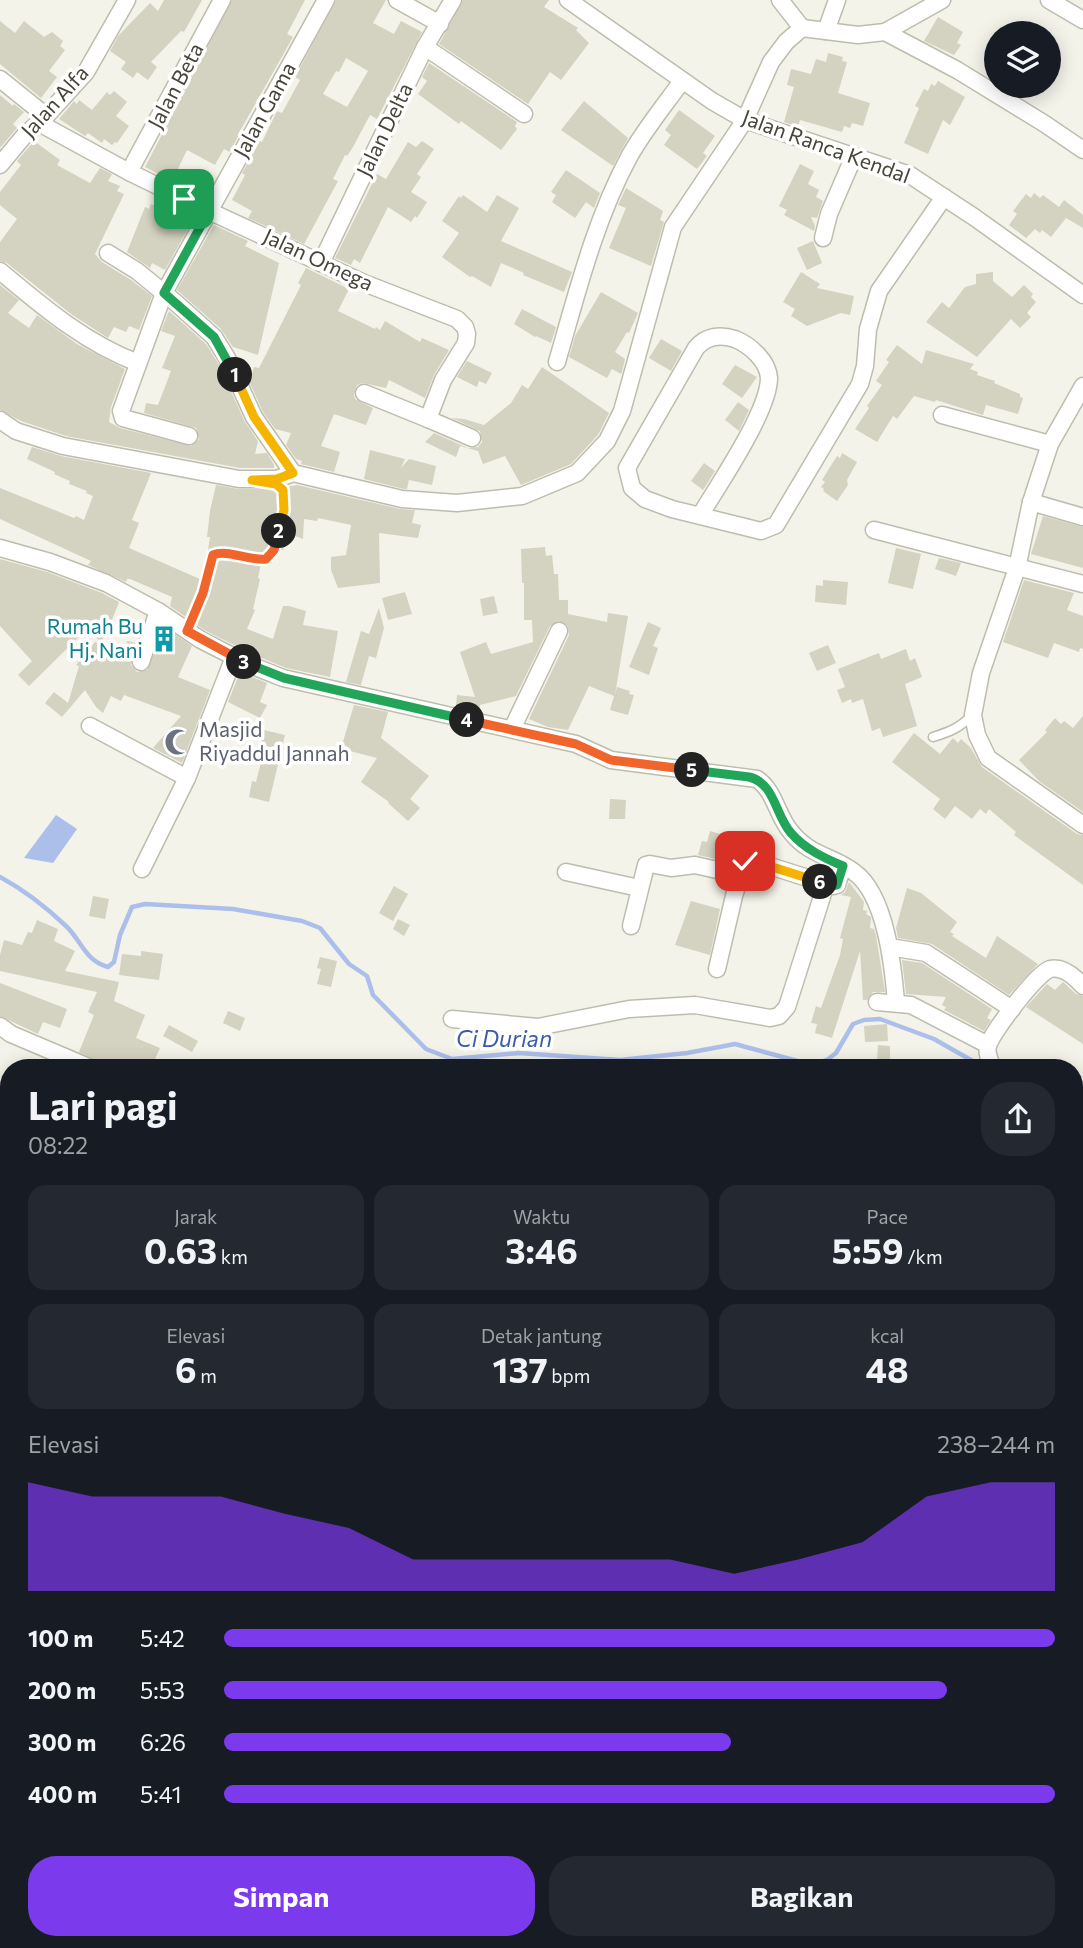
<!DOCTYPE html>
<html lang="id">
<head>
<meta charset="utf-8">
<style>
  body { margin:0; font-family:Commissioner,sans-serif; background:#242831; color:#f1f3f6; height:100vh; display:flex; flex-direction:column; font-size:26px; white-space:nowrap }
  * { box-sizing:border-box; margin:0 }
  p { font-size:23px; color:#9ea1a6 }
  .icon { flex:none; width:38px; height:38px; fill:none; stroke:currentColor; stroke-width:2; stroke-linecap:round; stroke-linejoin:round }
  .map { position:relative; flex:1; overflow:hidden }
  .sheet { position:absolute; left:0px; top:1059px; width:1083px; height:891px; display:flex; flex-direction:column; background:#171b24; border-radius:28px 28px 0 0; box-shadow:0 4px 18px #0003 }
  .sheet>* { flex:none }
  .fabs { position:absolute; left:984px; top:21px; display:grid; gap:14px }
  .fabs a { display:grid; place-items:center; width:77px; height:77px; border-radius:50%; background:#171b24; box-shadow:0 4px 18px #0003; font-size:35px }
  .pin { position:absolute; display:grid; place-items:center; width:60px; height:60px; color:#fff; margin:-30px; border-radius:14px; box-shadow:0 4px 10px #0006 }
  .km { position:absolute; width:35px; height:35px; margin:-18px; border-radius:50%; background:#222; color:#fff; font-size:19px; line-height:35px; text-align:center }
  .round { display:grid; place-items:center; flex:none; width:74px; height:74px; border-radius:28px; background:#242831 }
  .head { display:flex; align-items:center; justify-content:space-between; height:119px; padding:0 28px }
  h1 { font-size:38px; font-weight:700; line-height:52px }
  .stats { display:grid; grid-template-columns:repeat(3,1fr); gap:10px; height:119px; padding:7px 28px }
  .stats div { display:grid; align-content:center; border-radius:18px; background:#242831; text-align:center }
  .stats b { font-size:35px; font-weight:700 }
  .stats small { font-size:19px; font-weight:400 }
  .stats p { font-size:19px }
  .chart { height:196px; padding:14px 28px }
  .chart p { display:flex; justify-content:space-between }
  .chart svg { width:100%; height:126px; margin-top:7px; fill:#7c3aed; opacity:.7 }
  .cta { display:flex; gap:14px; margin-top:auto; padding:14px 28px }
  .cta a { flex:1; height:80px; border-radius:28px; background:#7c3aed; color:#fff; font-size:28px; font-weight:700; line-height:80px; text-align:center }
  .cta a+a { background:#242831; color:#f1f3f6 }
  ul { padding:0 28px; list-style:none; font-size:23px }
  li { display:grid; grid-template-columns:112px 84px 1fr; align-items:center; height:52px }
  li i { height:18px; border-radius:9px; background:#7c3aed }
  .map>svg:first-child { display:block }
</style>
</head>
<body>
<div class="map">
<svg width="1083" height="1948" viewBox="0 0 1083 1948">
  <rect width="100%" height="100%" fill="#f3f3ea"/>
  <path fill="#acbfea" d="M56 815 77 829 53 863 24 858Z"/>
  <g fill="none" stroke-linecap="round" stroke-linejoin="round">
    <g stroke="#acbfea" stroke-width="4.5">
      <path d="M0 877C24 890 46 907 66 926 81 940 85 961 108 967L114 962 120 935 132 907 145 904 233 909 302 921 320 928 349 964 367 976 373 995 426 1049 452 1059 519 1053 620 1060 687 1053 735 1044 812 1065 827 1060 836 1053 853 1024 864 1020 880 1019 934 1039 985 1068"/>
      <path d="M1074 1194 1083 1208"/>
    </g>
  </g>
  <g fill="#d4d2c0" fill-rule="evenodd">
    <path d="M164 0H202L184 32 181 31 151 62 157 67 148 80 137 72 133 78 121 69 126 62 110 51 118 36 150 3 158 11Z"/>
    <path d="M232 0H305L287 34 293 37 240 131H241L230 152 224 149 215 165 187 150 172 181 145 167Z"/>
    <path d="M336 0H386L373 23 394 34 401 21 422 32 377 119 370 115 353 147 347 156 345 155 333 179 338 181 304 244 248 218 252 211 232 200 245 175 242 173 260 141 262 142 277 111 282 113 300 80 295 77ZM346 58 368 71 347 107 323 94 336 71 339 72Z"/>
    <path d="M463 0H549L544 7 578 28 576 30 589 43 561 80 550 72 528 104 439 44Z"/>
    <path d="M938 17 963 32 957 43 961 45 954 55 924 41Z"/>
    <path d="M0 21 15 33 24 21 44 37 52 32 63 41 60 46 65 50 49 71 57 77 41 98 0 64Z"/>
    <path d="M828 53 843 57 842 61 847 62 838 93 870 103 863 126 852 123 850 128 844 126 842 132 800 120 798 127 784 122 794 87 787 85 791 69 811 74 816 59 826 62Z"/>
    <path d="M429 63 517 122 515 126 517 129 501 150 461 121 459 124 418 94 427 81 422 77Z"/>
    <path d="M938 81 965 97 950 125 943 120 928 154 904 143 919 108 915 106 924 89 928 91 931 84 935 86Z"/>
    <path d="M114 91 127 102 116 116 129 126 117 143 115 142 112 145 104 139 102 143 88 133 85 136 59 119 74 101 77 104 79 100 92 110 107 92 110 95Z"/>
    <path d="M0 95 13 106 14 104 24 112 13 124 17 128 0 148Z"/>
    <path d="M584 101 628 138 613 166 561 130Z"/>
    <path d="M679 110 715 136 703 153 707 156 697 169 664 145 671 135 665 130Z"/>
    <path d="M34 141 60 160 57 165 90 183 100 168 112 174 108 181 120 186 117 191 124 194 95 254 102 262 131 280 152 296 139 330 129 326 126 332 114 327 108 338 71 314 7 263 0 261V242L17 219 0 205V192L21 165 17 161Z"/>
    <path d="M422 141 434 149 417 174 421 177 411 192 427 202 417 218 415 216 411 222 388 207 360 263 354 259 351 265 335 258 377 174 386 179 408 142 416 147Z"/>
    <path d="M800 164 814 171 808 184 819 190 816 197 823 201 817 218 811 217 815 226 814 231 784 215 787 210 779 206Z"/>
    <path d="M566 170 600 193 594 208 586 202 575 218 552 202 556 195 551 192Z"/>
    <path d="M626 188 663 211 660 220 664 222 651 266 609 248 626 208 618 205Z"/>
    <path d="M1034 193 1040 198 1043 195 1059 207 1064 200 1083 215V228L1066 218 1051 237 1042 230 1040 233 1035 229 1026 238 1009 225 1017 214 1013 211 1026 194 1031 198Z"/>
    <path d="M463 195 487 212 497 195 519 208 501 241 572 272 564 292 523 275 524 273 501 263 491 287 472 276 470 277 442 257 459 233 442 221 459 196 461 198Z"/>
    <path d="M151 204 176 215 180 208 195 216 165 270 152 263 150 268 127 252 145 207 149 209Z"/>
    <path d="M214 225 248 241 245 246 279 263 258 355 233 347 221 329 177 290Z"/>
    <path d="M813 241 822 263 807 270 797 248Z"/>
    <path d="M306 268 349 289 338 311 375 329 376 327 380 330 385 321 420 342 422 338 449 350 434 375 425 398 389 380 386 388 363 383 357 385 354 394 355 399 373 408 366 425 334 414 321 446 340 452 334 472 301 464 302 461 296 459 286 445 291 433 275 429 263 412 248 379 250 380 254 367 259 368 301 285 298 283Z"/>
    <path d="M801 272 820 284 817 288 854 296 850 315 841 313 807 326 791 316 795 309 783 302Z"/>
    <path d="M993 272V281L1012 297 1024 285 1033 294 1031 297 1036 302 1027 313 1031 317 1020 328 1011 319 977 357 926 322 942 302 949 308 965 287 976 284V274Z"/>
    <path d="M0 285 19 300 8 313 29 328 37 315 77 344 125 369 111 407 109 422 120 428 191 446 199 439 196 428 144 413 146 403 158 405 171 371 162 368 175 336 161 331 169 311 206 344 218 363 245 422 258 441 255 454 267 453 274 465V468H240L66 436 21 421 0 410Z"/>
    <path d="M601 292 638 313 629 333 627 332 615 352 625 359 622 372 621 374 612 369 607 378 569 357 575 336Z"/>
    <path d="M522 309 556 327 551 343 536 336 535 337 514 324Z"/>
    <path d="M661 339 682 351 671 371 649 358Z"/>
    <path d="M897 345 922 364 926 350 974 364 970 369 978 372 977 375 995 381 994 383 1020 394V397L1023 398 1018 414 986 405 983 415 936 400 935 402 914 396 897 419 893 416 877 442 855 429 869 408 867 406 882 385 876 381 889 362 886 360Z"/>
    <path d="M467 361 492 373 486 384 479 381 477 387 457 377Z"/>
    <path d="M735 365 757 377 742 398 722 384Z"/>
    <path d="M542 367 609 413 598 435 571 464 521 485 505 456 483 464 478 451 460 446 456 457 425 442 434 433 468 448 478 447 482 442 480 431 452 418 464 419 484 425 511 403 522 385 528 389Z"/>
    <path d="M738 402 749 410 739 431 725 420Z"/>
    <path d="M32 447 61 456 151 473 132 520 139 523 129 548 209 583 216 551 208 550 210 537H207L210 511 216 485 239 489H277L297 485 400 509 415 510 412 523 421 525 418 538 379 533 380 583 338 588 331 570V557L346 555 351 525 318 518 317 521 304 519 303 539 290 534 283 550 266 549 265 553 263 552 258 578 260 579 253 609 255 610 247 629 273 639 283 606H289L306 611 303 625 338 631 330 677 286 668 252 654 206 631 170 606 172 597 130 579H127L126 582 88 565 91 561 0 519V488L74 518 76 516 84 520 93 496 86 493 87 491 69 484 70 481 54 474 55 472 27 459Z"/>
    <path d="M370 450 405 459 401 468 409 459 436 466 432 485 409 480 407 489H404L364 479Z"/>
    <path d="M842 453 857 462 847 480 848 485 837 501 823 491 824 489 821 487 825 482 822 480 837 456 840 458Z"/>
    <path d="M704 463 715 471 703 490 691 481Z"/>
    <path d="M1043 516 1083 527V568L1031 554Z"/>
    <path d="M545 547 546 556 552 555 554 574H558L559 600H568V614L607 622 608 613 628 616 615 695 617 687 630 691 629 694 634 695 628 715 610 710 614 696 589 686 568 730 548 727 529 719 569 635 568 626 559 621 550 626 516 696 480 705 479 711 456 706 457 695 475 697 460 652 486 642 491 654 533 642 532 620H524V583H522L521 549Z"/>
    <path d="M896 548 921 554 913 589 888 583Z"/>
    <path d="M939 558 961 563 956 576 935 569Z"/>
    <path d="M0 559 47 572 102 593 119 602 112 620 109 619 102 643 87 629 29 686 18 675 32 661 0 626Z"/>
    <path d="M823 580 848 582 846 605 815 602 816 585 823 586Z"/>
    <path d="M1024 580 1074 593 1067 610 1083 616V649L1080 648 1079 652 1054 643 1048 658 1003 642Z"/>
    <path d="M405 592 412 614 388 620 382 598Z"/>
    <path d="M494 596 498 613 483 616 480 599Z"/>
    <path d="M379 608 384 628 376 658 369 656 361 685 346 682 361 631 369 634Z"/>
    <path d="M648 622 661 628 653 646 658 648 649 675 629 667Z"/>
    <path d="M164 627 192 646 178 677 210 690 182 763 153 748 181 716 124 695 121 701 111 696 103 713 96 707 85 690 62 717 45 703 54 692 68 703 79 666 76 665 95 642 125 649 127 641 136 643 131 665 137 672 147 670Z"/>
    <path d="M828 645 836 663 817 671 809 653Z"/>
    <path d="M906 649 910 661 915 658 922 677 905 684 917 726 883 737 880 728 872 731 863 699 852 703 851 699 842 703 837 690 845 687 838 669 879 653 881 659Z"/>
    <path d="M240 672 267 683 260 702 267 705 260 718 228 702Z"/>
    <path d="M354 705 388 712 381 738 429 776 410 799 420 808 408 821 388 803 389 802 361 782 377 758 346 750 347 746 342 745Z"/>
    <path d="M1083 716V812L1039 781 1019 760 1047 732 1045 730 1055 718 1061 724 1064 721 1073 728Z"/>
    <path d="M264 730 285 735 269 802 249 797 252 781 256 782 262 758 257 757Z"/>
    <path d="M914 733 940 754 953 738 958 743 961 739 971 748 982 767 1077 834 1083 835V885L1014 835 1016 832 989 809 986 814 980 809 972 819 955 806 945 819 933 809 940 799 892 762Z"/>
    <path d="M610 799 626 800 625 819H609Z"/>
    <path d="M710 831 727 836 726 840 740 844 733 863 698 855 702 841 707 842Z"/>
    <path d="M849 882 864 902 863 910 867 911 866 914 871 917 870 928 874 929 876 935 885 992H873L867 1000H863L860 951 832 1038 815 1033 817 1024 811 1023 816 1006 821 1008 840 955 843 939 840 938 851 897 841 895 845 892Z"/>
    <path d="M394 886 408 894 393 921 379 913Z"/>
    <path d="M907 888 921 893 957 922 950 932 954 934 952 936 986 958 997 936 1038 964 1009 995 932 944 898 938 896 928Z"/>
    <path d="M93 896 109 899 105 919 89 916Z"/>
    <path d="M691 901 720 909 710 955 675 945Z"/>
    <path d="M398 919 410 925 404 936 393 929Z"/>
    <path d="M37 920 58 929 54 941 75 951 65 971 119 982 114 1001 145 1015 136 1038 160 1048 151 1068H112L79 1052 94 1015 88 1012 97 992 0 971V955L4 940 22 945 28 932 32 933Z"/>
    <path d="M141 951 163 954 159 980 119 975 122 954 141 956Z"/>
    <path d="M320 957 337 961 331 987 317 984 321 969 317 968Z"/>
    <path d="M902 960 922 963 992 1009 987 1018 991 1020 984 1031 944 1010 946 1007 942 1005 946 997 906 994Z"/>
    <path d="M1063 982 1076 994 1083 996V1044L1026 1007 1047 984 1055 990Z"/>
    <path d="M0 983 67 1009 60 1028 43 1022 38 1034 0 1016Z"/>
    <path d="M228 1011 245 1018 240 1031 223 1023Z"/>
    <path d="M887 1024 888 1041 865 1042 864 1026Z"/>
    <path d="M169 1025 198 1041 192 1052 163 1036Z"/>
    <path d="M878 1045 890 1046V1062L877 1061Z"/>
  </g>
  <g fill="none" stroke-linecap="round" stroke-linejoin="round">
    <g stroke="#bebdad" stroke-width="11">
      <path id="lane" d="M933 737C949 732 960 728 972 715"/>
    </g>
    <g stroke="#bebdad" stroke-width="19">
      <g id="street">
        <path d="M397 0 440 24"/>
        <path d="M568 0 712 101 745 120 910 175 974 217 1083 295"/>
        <path d="M780 0 802 28"/>
        <path d="M1049 0 1083 20"/>
        <path d="M826 31 837 0"/>
        <path d="M885 32 957 70 1045 124 1083 150"/>
        <path d="M425 47 524 114"/>
        <path d="M0 79 46 116"/>
        <path d="M39 123 129 172 209 211 364 283 457 319 465 327 467 334 466 343 443 380 428 419 472 438"/>
        <path d="M0 165 24 136 46 116 86 72 127 0"/>
        <path d="M129 172 222 0"/>
        <path d="M823 238 829 214 854 156"/>
        <path d="M321 263 425 47 453 0"/>
        <path d="M0 271C43 307 85 343 138 363"/>
        <path d="M557 362C577 293 595 220 629 157 644 130 664 106 682 81"/>
        <path d="M1083 386 1050 444 1031 502 1017 568 981 673 973 715 977 735 988 758 1083 825"/>
        <path d="M364 393 428 419"/>
        <path d="M942 415 1050 444"/>
        <path d="M0 420 16 431 63 446 239 479H277L293 473 254 417 227 358 214 337 175 302 137 271 108 253"/>
        <path d="M189 436 123 418 121 411 164 293 326 0"/>
        <path d="M293 473 402 499 457 503 522 496 577 473 607 441 622 411 673 227 745 120 771 62 786 42 802 28 858 35 885 32 942 0"/>
        <path d="M1031 502 1083 517"/>
        <path d="M701 514C719 484 769 411 769 378 768 361 750 345 735 339 720 334 706 336 696 348L627 468 632 488 645 499 672 509 761 531 776 525 860 384 865 366 868 329 879 291 944 197"/>
        <path d="M874 530 1083 584"/>
        <path d="M0 548 50 562 106 583 158 611 201 640 248 664 283 678 576 744 611 760 757 779C775 791 777 816 791 832 810 856 833 856 854 872 886 895 893 966 896 1002"/>
        <path d="M141 662 158 611"/>
        <path d="M90 726 187 778"/>
        <path d="M512 729 559 631"/>
        <path d="M142 869 187 778 234 657"/>
        <path d="M566 872 639 888"/>
        <path d="M631 926 646 865 650 864 671 868 695 865 739 875"/>
        <path d="M890 947 926 953 1012 1009"/>
        <path d="M717 969 734 896 745 861 773 867 833 886 837 885 843 866"/>
        <path d="M877 1002 911 1005 988 1045"/>
        <path d="M452 1019 538 1027 629 1009 695 1005 770 1018 779 1016 787 1007 826 884"/>
        <path d="M0 1026 11 1034 91 1068"/>
        <path d="M993 1068C990 1061 986 1053 988 1046 992 1032 1037 973 1050 969 1063 966 1075 977 1083 986"/>
        <path d="M0 1181 9 1182"/>
        <path d="M1074 1242 1083 1248"/>
        <path d="M0 1472 9 1487"/>
        <path d="M0 1543 9 1539"/>
        <path d="M0 1639 9 1652"/>
        <path d="M0 1810 9 1824"/>
        <path d="M69 1941 73 1948"/>
        <path d="M178 1941 181 1948"/>
        <path d="M391 1941 395 1948"/>
        <path d="M703 1941 708 1948"/>
        <path d="M252 1948 262 1941"/>
        <path d="M488 1948 492 1941"/>
      </g>
    </g>
    <path stroke="#bfbca0" stroke-width="2.5" stroke-dasharray="3.5 3.5" stroke-linecap="butt" d="M193 617 214 554C233 552 255 567 272 555L284 510V494"/>
    <use href="#lane" stroke="#fff" stroke-width="8"/>
    <use href="#street" stroke="#fff" stroke-width="16"/>
  </g>
  <g fill="none" stroke-linecap="round" stroke-linejoin="round">
    <g stroke="#fff" stroke-width="14">
      <path id="split-1" d="M184 199 209 211 164 293 214 337 235 375"/>
    </g>
    <g stroke="#fff" stroke-width="14">
      <path id="split-2" d="M235 375 254 417 293 473 277 479 252 480 276 484 283 490 284 510 279 531"/>
    </g>
    <g stroke="#fff" stroke-width="14">
      <path id="split-3" d="M244 662 187 631 203 593 213 555C227 549 249 561 266 559L274 550 279 531"/>
    </g>
    <g stroke="#fff" stroke-width="14">
      <path id="split-4" d="M244 662 284 678 467 720"/>
    </g>
    <g stroke="#fff" stroke-width="14">
      <path id="split-5" d="M467 720 576 744 611 760 692 770"/>
    </g>
    <g stroke="#fff" stroke-width="14">
      <path id="split-6" d="M692 770 749 777C775 783 775 815 791 833 805 849 824 858 843 866L837 885 833 886 820 882"/>
    </g>
    <g stroke="#fff" stroke-width="14">
      <path id="split-7" d="M745 861 750 860 820 882"/>
    </g>
    <use href="#split-1" stroke="#22a559" stroke-width="9"/>
    <use href="#split-2" stroke="#f5b400" stroke-width="9"/>
    <use href="#split-3" stroke="#f0652b" stroke-width="9"/>
    <use href="#split-4" stroke="#22a559" stroke-width="9"/>
    <use href="#split-5" stroke="#f0652b" stroke-width="9"/>
    <use href="#split-6" stroke="#22a559" stroke-width="9"/>
    <use href="#split-7" stroke="#f5b400" stroke-width="9"/>
  </g>
  <defs>
    <g id="building-bare" transform="scale(2.1)"><path d="M-4-6H4V6H1V3H-1V6H-4ZM-2.5-4.3h1.7v1.8h-1.7ZM.8-4.3h1.7v1.8H.8ZM-2.5-1h1.7V.8h-1.7ZM.8-1h1.7V.8H.8Z" fill="#0f9aa8" stroke="#fff" stroke-width="2.5" paint-order="stroke"/></g>
    <g id="mosque-bare" transform="scale(2.1)"><path d="M3.5-4.9A6 6 0 1 0 3.5 4.9A5 5 0 1 1 3.5-4.9Z" fill="#6b7280" stroke="#fff" stroke-width="2.5" paint-order="stroke"/></g>
  </defs>
  <g fill-rule="evenodd">
    <use href="#building-bare" x="164" y="639"/>
    <use href="#mosque-bare" x="178" y="742"/>
  </g>
  <g text-anchor="middle" stroke-width="7" stroke-linejoin="round" paint-order="stroke">
    <g font-size="21" fill="#474539" stroke="#fff">
      <text transform="translate(176 86) rotate(-62)" y="7">Jalan Beta</text>
      <text transform="translate(55 102) rotate(-48)" y="7">Jalan Alfa</text>
      <text transform="translate(265 110) rotate(-61)" y="7">Jalan Gama</text>
      <text transform="translate(385 130) rotate(-64)" y="7">Jalan Delta</text>
      <text transform="translate(826 147) rotate(20)" y="7">Jalan Ranca Kendal</text>
      <text transform="translate(318 260) rotate(25)" y="7">Jalan Omega</text>
    </g>
    <g font-size="21" fill="#0d838f" stroke="#fff" text-anchor="end">
      <text x="143" y="634">Rumah Bu<tspan x="143" dy="24">Hj. Nani</tspan></text>
    </g>
    <g font-size="21" fill="#5b616d" stroke="#fff" text-anchor="start">
      <text x="199" y="737">Masjid<tspan x="199" dy="24">Riyaddul Jannah</tspan></text>
    </g>
    <g font-size="23" font-style="italic" fill="#3b5ca9" stroke="#fff">
      <text x="504" y="1047">Ci Durian</text>
    </g>
  </g>
</svg>
<div class="fabs">
<a><svg class="icon" aria-label="layers" viewBox="0 0 24 24"><path d="M12 4l9 5-9 5-9-5zM3 14l9 5 9-5"/></svg></a>
</div>
<div class="pin" style="left:184px;top:199px;background:#1e9e55"><svg class="icon" aria-label="arrive" viewBox="0 0 24 24"><path d="M6 21V4h12l-3 4 3 4H6"/></svg></div>
<div class="pin" style="left:745px;top:861px;background:#d93025"><svg class="icon" aria-label="check" viewBox="0 0 24 24"><path d="M5 12l5 5 9-10"/></svg></div>
<b class="km" style="left:235px;top:375px">1</b>
<b class="km" style="left:279px;top:531px">2</b>
<b class="km" style="left:244px;top:662px">3</b>
<b class="km" style="left:467px;top:720px">4</b>
<b class="km" style="left:692px;top:770px">5</b>
<b class="km" style="left:820px;top:882px">6</b>
<section class="sheet">
<div class="head"><div><h1>Lari pagi</h1><p>08:22</p></div><a class="round"><svg class="icon" aria-label="share" viewBox="0 0 24 24"><path d="M12 15V3M7 8l5-5 5 5M5 13v7h14v-7"/></svg></a></div>
<div class="stats">
<div><p>Jarak</p><b>0.63<small> km</small></b></div>
<div><p>Waktu</p><b>3:46</b></div>
<div><p>Pace</p><b>5:59<small> /km</small></b></div>
</div>
<div class="stats">
<div><p>Elevasi</p><b>6<small> m</small></b></div>
<div><p>Detak jantung</p><b>137<small> bpm</small></b></div>
<div><p>kcal</p><b>48</b></div>
</div>
<div class="chart"><p><span>Elevasi</span>238–244 m</p>
<svg viewBox="0 0 160 44" preserveAspectRatio="none"><path d="M0 44V6L10 11L20 11L30 11L40 17L50 22L60 33L70 33L80 33L90 33L100 33L110 38L120 33L130 27L140 11L150 6L160 6V44z"/></svg>
</div>
<ul>
<li><b>100 m</b>5:42<i style="width:100%"></i></li>
<li><b>200 m</b>5:53<i style="width:87%"></i></li>
<li><b>300 m</b>6:26<i style="width:61%"></i></li>
<li><b>400 m</b>5:41<i style="width:100%"></i></li>
</ul>
<div class="cta"><a>Simpan</a><a>Bagikan</a></div>
</section>
</div>
</body>
</html>
